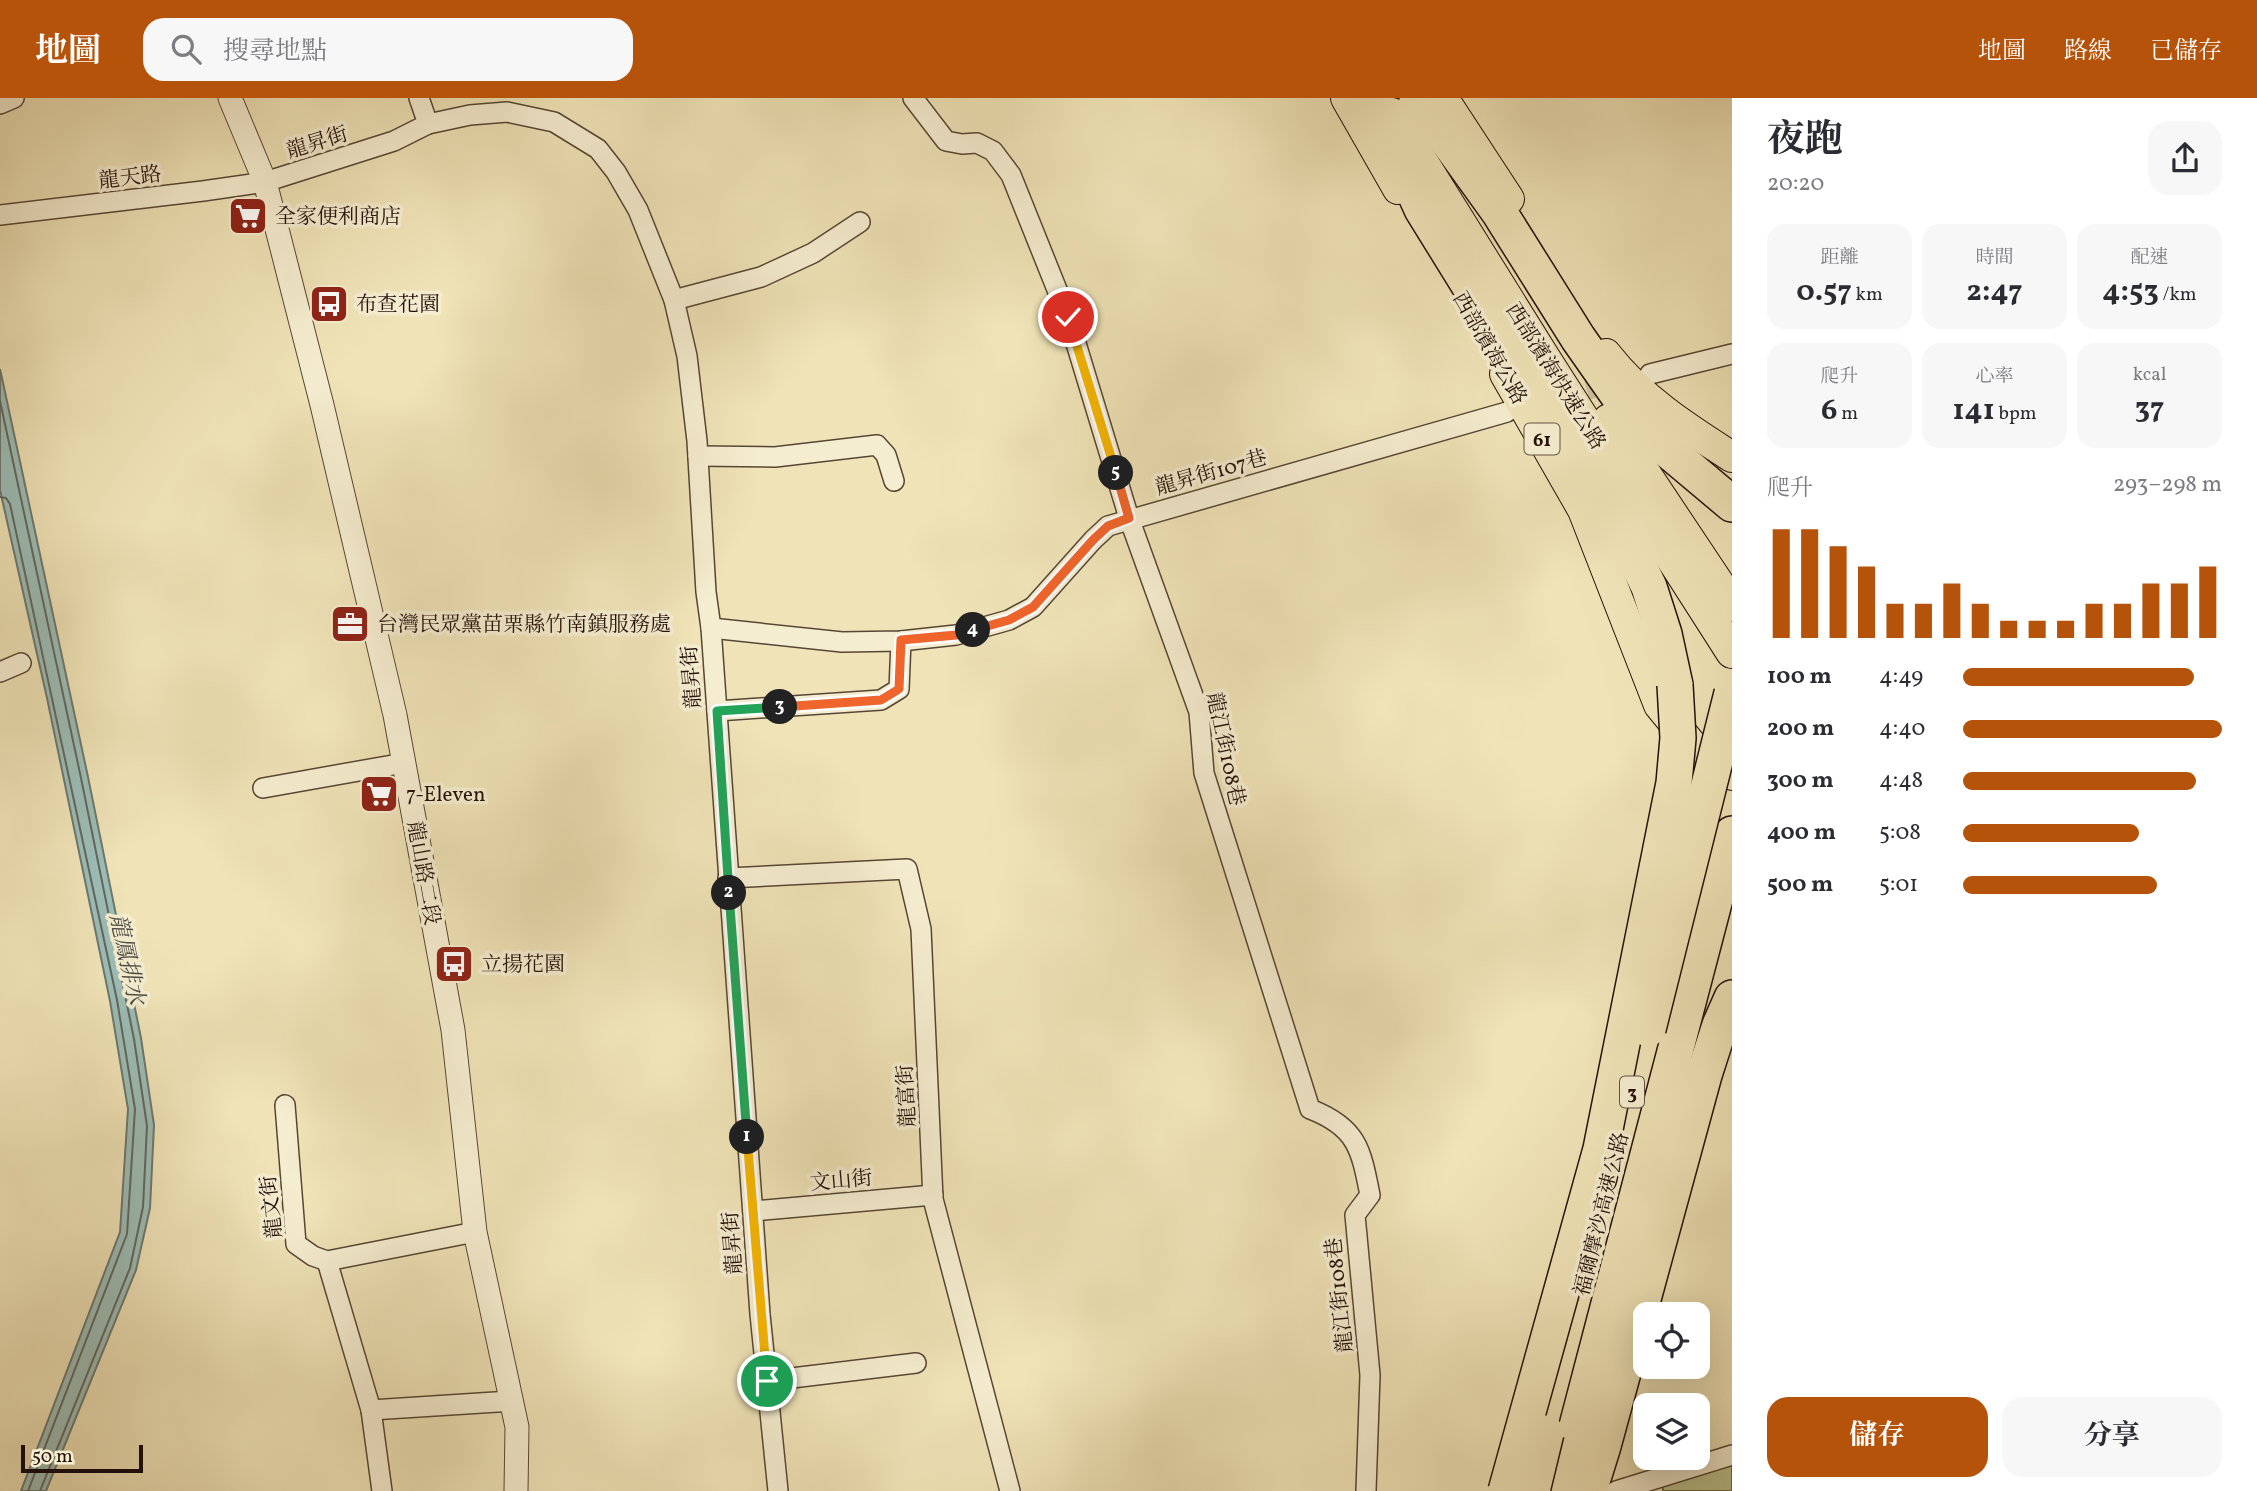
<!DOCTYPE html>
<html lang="zh-TW">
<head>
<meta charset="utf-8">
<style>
  body { margin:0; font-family:Vollkorn,"Noto Serif TC",serif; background:#f7f7f7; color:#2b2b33; height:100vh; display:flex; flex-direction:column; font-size:26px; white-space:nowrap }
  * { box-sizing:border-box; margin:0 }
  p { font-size:23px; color:#7c7c81 }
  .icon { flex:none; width:38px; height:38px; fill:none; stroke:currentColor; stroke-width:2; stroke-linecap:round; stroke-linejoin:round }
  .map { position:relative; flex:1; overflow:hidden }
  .sheet { display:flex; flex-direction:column; background:#fff; width:525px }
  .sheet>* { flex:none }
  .tools { position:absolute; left:1633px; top:1204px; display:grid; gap:14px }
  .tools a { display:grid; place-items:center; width:77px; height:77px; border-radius:14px; background:#fff; box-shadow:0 7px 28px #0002; font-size:35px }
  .scale { position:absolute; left:21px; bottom:18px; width:122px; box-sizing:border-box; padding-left:7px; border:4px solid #24110a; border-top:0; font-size:19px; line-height:24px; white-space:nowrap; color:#24110a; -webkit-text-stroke:5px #f5edd0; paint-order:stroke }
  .pin { position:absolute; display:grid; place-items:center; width:60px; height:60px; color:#fff; margin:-30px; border:4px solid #fff; border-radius:50%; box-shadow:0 2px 7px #0007 }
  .km { position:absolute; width:35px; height:35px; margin:-18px; border-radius:50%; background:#222; color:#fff; font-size:19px; line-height:35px; text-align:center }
  .round { display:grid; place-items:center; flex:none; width:74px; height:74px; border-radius:21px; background:#f7f7f7 }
  .summary { display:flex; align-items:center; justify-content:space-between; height:119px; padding:0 35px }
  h1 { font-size:38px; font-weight:700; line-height:52px }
  .metrics { display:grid; grid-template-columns:repeat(3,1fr); gap:10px; height:119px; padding:7px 35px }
  .metrics div { display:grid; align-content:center; border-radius:18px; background:#f7f7f7; text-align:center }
  .metrics b { font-size:30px; font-weight:700 }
  .metrics small { font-size:19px; font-weight:400 }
  .metrics p { font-size:19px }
  .chart { height:196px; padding:14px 35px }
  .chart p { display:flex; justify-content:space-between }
  .chart svg { width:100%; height:126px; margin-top:7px; stroke:#b45309; stroke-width:6 }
  .action { display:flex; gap:14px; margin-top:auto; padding:14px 35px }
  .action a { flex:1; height:80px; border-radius:21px; background:#b45309; color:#fff; font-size:28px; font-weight:700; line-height:80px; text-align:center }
  .action a+a { background:#f7f7f7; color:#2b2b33 }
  ul { padding:0 35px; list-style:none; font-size:23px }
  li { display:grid; grid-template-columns:112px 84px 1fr; align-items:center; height:52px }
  li i { height:18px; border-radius:9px; background:#b45309 }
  header { display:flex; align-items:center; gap:42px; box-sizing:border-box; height:98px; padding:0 35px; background:#b45309; color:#fff }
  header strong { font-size:33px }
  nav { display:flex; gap:38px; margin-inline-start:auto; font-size:24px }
  .search { width:490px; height:63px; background:#f7f7f7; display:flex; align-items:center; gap:18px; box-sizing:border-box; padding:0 24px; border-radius:21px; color:#7c7c81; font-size:26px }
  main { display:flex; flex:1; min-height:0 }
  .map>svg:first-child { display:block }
</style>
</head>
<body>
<header>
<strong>地圖</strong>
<div class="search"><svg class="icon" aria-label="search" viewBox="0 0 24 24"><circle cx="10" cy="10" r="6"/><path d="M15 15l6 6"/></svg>搜尋地點</div>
<nav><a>地圖</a><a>路線</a><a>已儲存</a></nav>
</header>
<main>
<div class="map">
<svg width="1732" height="1393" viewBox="0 0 1732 1393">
  <rect width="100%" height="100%" fill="#efe3b7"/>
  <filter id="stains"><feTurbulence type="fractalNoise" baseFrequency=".00286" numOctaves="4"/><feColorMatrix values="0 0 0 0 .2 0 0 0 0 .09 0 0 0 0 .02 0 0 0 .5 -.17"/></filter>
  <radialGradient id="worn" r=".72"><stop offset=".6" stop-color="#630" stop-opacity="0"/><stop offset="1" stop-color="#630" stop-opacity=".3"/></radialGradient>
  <path fill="#bac38e" stroke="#6f6a4c" stroke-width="2" d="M1732 1365V1393H1663V1384Z"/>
  <path fill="#9cbdb6" stroke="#6c7871" stroke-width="2" d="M0 271 88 679 141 940 154 1027 150 1110 136 1172 46 1393H21L120 1134 128 1011 110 903 47 600 0 392Z"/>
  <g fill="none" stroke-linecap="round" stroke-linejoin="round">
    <g stroke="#606760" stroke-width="2">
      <path d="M0 303 81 680 134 941 147 1028 143 1109 130 1170 40 1393"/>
      <path d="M0 399 6 400 10 406 117 902 135 1011 127 1136 28 1393"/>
    </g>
    <path stroke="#d1c49d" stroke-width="19" stroke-dasharray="19 10" stroke-linecap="butt" d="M1559 300 1618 284"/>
    <g stroke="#574635" stroke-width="22">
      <g id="minor">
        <path d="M419 0 428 26"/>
        <path d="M913 0 946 43 962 46 977 45 993 53 1011 77 1068 219 1129 420 1199 614 1204 675 1310 1011C1357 1029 1361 1051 1370 1097L1355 1117 1370 1277 1366 1393"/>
        <path d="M0 6 14 0"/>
        <path d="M0 117 203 93 265 84 394 43 428 26 470 17 507 14 554 24 598 51 616 74 638 112 674 202 687 258 697 343 706 494 711 530 760 1216 778 1393"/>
        <path d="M674 202 761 179 813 155 860 124"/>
        <path d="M1650 276 1732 256"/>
        <path d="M698 358 775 359 877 347 886 357 894 383"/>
        <path d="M711 530 842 544 901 543 956 537 1009 522 1033 509 1093 442 1108 428 1507 314"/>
        <path d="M0 574 21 565"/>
        <path d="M717 613 881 602 899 591 901 543"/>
        <path d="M263 690 404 665"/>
        <path d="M728 780 907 771 921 831 933 1101 1010 1393"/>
        <path d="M285 1007 296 1146 313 1158 327 1163 475 1134"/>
        <path d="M753 1113 933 1097"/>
        <path d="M327 1163 371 1312 382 1393"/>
        <path d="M767 1283 916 1265"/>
        <path d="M371 1312 512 1303"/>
        <path d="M1616 1393 1732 1357"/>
      </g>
    </g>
    <g stroke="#574635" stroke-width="25">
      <path id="tertiary" d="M230 0 265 84 322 307 395 617 453 932 475 1134 517 1329 516 1393"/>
    </g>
    <g stroke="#24110a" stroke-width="32">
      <g id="primary">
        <path d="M1346 0 1398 91"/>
        <path d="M1443 0 1509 101"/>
        <path d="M1606 256C1641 301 1685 329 1732 359"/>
        <path d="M1505 276 1583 412 1659 607 1696 652 1732 677"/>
      </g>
    </g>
    <g stroke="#24110a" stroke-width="34">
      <g id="trunk">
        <path d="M1392 16 1544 260 1732 554"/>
        <path d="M1609 322 1732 507"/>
      </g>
    </g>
    <g stroke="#24110a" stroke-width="38">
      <g id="motorway">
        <path d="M1372 0 1422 111 1626 441 1649 489 1664 536 1675 587"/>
        <path d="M1417 0 1499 114 1578 240 1625 307 1657 343 1732 406"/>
        <path d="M1560 1393 1732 736"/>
        <path d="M1589 1393 1603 1348 1704 977 1720 927 1732 900"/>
      </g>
    </g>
    <use href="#minor" stroke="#f5edd0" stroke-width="19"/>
    <use href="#tertiary" stroke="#f5edd0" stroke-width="23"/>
    <use href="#primary" stroke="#efe3b7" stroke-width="30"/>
    <use href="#trunk" stroke="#efe3b7" stroke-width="32"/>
    <use href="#motorway" stroke="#efe3b7" stroke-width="35"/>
    <g stroke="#24110a" stroke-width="38" stroke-linecap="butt">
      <g id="motorway-bridge">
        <path d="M1648 931 1732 595"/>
        <path d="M1506 1393 1601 1051 1674 685 1678 640 1675 587"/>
        <path d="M1532 1393 1546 1335"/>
      </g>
    </g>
    <use href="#motorway-bridge" stroke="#efe3b7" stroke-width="35"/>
  </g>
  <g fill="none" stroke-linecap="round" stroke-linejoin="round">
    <g stroke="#fff" stroke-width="14">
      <path id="split-1" d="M747 1039 767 1283"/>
    </g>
    <g stroke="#fff" stroke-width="14">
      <path id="split-2" d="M729 795 747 1039"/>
    </g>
    <g stroke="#fff" stroke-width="14">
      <path id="split-3" d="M729 795 717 613 780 609"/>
    </g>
    <g stroke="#fff" stroke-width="14">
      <path id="split-4" d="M780 609 881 602 899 591 901 542 956 537 973 532"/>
    </g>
    <g stroke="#fff" stroke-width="14">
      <path id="split-5" d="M973 532 1009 522 1033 509 1093 442 1108 428 1129 420 1116 375"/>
    </g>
    <g stroke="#fff" stroke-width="14">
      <path id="split-6" d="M1068 219 1116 375"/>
    </g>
    <use href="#split-1" stroke="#f5b400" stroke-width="9"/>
    <use href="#split-2" stroke="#22a559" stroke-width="9"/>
    <use href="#split-3" stroke="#22a559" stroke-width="9"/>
    <use href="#split-4" stroke="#f0652b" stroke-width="9"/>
    <use href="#split-5" stroke="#f0652b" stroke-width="9"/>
    <use href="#split-6" stroke="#f5b400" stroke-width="9"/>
  </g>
  <defs>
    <g id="supermarket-square" transform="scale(2.0125)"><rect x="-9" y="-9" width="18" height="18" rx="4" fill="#8f2418" stroke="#f5edd0"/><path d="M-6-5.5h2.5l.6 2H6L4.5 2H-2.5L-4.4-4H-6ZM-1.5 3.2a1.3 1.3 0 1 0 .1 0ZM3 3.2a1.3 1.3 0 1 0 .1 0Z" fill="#fff"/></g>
    <g id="bus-square" transform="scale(2.0125)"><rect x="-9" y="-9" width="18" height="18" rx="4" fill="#8f2418" stroke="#f5edd0"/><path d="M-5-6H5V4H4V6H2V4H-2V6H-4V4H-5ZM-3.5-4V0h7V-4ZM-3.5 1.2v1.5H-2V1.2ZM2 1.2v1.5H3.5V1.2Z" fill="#fff"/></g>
    <g id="office-square" transform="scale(2.0125)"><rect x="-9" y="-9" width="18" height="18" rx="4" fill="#8f2418" stroke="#f5edd0"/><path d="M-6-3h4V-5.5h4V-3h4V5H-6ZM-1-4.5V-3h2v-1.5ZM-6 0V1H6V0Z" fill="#fff"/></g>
  </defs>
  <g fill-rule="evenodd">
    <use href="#supermarket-square" x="248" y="118"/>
    <use href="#bus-square" x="329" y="206"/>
    <use href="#office-square" x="350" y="526"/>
    <use href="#supermarket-square" x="379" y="696"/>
    <use href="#bus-square" x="454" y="866"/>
  </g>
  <g text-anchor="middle" stroke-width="7" stroke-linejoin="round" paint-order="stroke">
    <g fill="#f5edd0" stroke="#635345" stroke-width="2">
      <rect x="1524.5" y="325.5" width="35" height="31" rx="5"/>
      <rect x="1620" y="978.5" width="24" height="31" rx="5"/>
    </g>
    <g font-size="19" font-weight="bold" fill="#24110a">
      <text x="1542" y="348">61</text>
      <text x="1632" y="1001">3</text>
    </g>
    <g font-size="21" fill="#24110a" stroke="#f5edd0">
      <text transform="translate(317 44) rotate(-17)" y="7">龍昇街</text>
      <text transform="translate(130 79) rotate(-7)" y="7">龍天路</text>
      <text transform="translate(1490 250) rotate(60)" y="7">西部濱海公路</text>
      <text transform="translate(1556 278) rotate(58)" y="7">西部濱海快速公路</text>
      <text transform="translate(1211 374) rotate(-16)" y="7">龍昇街107巷</text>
      <text transform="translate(691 579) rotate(-94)" y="7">龍昇街</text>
      <text transform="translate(1226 651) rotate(78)" y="7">龍江街108巷</text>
      <text transform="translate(424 775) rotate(80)" y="7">龍山路二段</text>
      <text transform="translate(906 998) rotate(-93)" y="7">龍富街</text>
      <text transform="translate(841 1082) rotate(-5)" y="7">文山街</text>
      <text transform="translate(271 1109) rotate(-96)" y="7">龍文街</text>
      <text transform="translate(1601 1116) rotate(-76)" y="7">福爾摩沙高速公路</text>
      <text transform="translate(732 1145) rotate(-94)" y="7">龍昇街</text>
      <text transform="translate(1339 1197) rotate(-96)" y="7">龍江街108巷</text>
    </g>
    <g font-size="21" fill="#24110a" stroke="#f5edd0" text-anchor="start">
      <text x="275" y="125">全家便利商店</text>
      <text x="356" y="213">布查花園</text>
      <text x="377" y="533">台灣民眾黨苗栗縣竹南鎮服務處</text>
      <text x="406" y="703">7-Eleven</text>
      <text x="481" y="873">立揚花園</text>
    </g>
    <g font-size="23" font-style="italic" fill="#4e4d46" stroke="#f5edd0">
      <text transform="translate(128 861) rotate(78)" y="8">龍鳳排水</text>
    </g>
  </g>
  <rect width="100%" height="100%" filter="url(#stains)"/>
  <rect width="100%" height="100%" fill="url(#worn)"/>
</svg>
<div class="tools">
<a><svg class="icon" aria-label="locate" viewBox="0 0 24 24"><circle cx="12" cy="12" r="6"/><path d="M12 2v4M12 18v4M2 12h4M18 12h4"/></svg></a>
<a><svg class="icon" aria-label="layers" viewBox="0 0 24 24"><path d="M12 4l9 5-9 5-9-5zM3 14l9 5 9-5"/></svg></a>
</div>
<div class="scale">50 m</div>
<div class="pin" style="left:767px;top:1283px;background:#1e9e55"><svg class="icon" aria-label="arrive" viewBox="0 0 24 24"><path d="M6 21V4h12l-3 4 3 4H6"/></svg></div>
<div class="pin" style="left:1068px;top:219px;background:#d93025"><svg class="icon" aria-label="check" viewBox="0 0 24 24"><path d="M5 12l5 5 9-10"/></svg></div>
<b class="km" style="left:747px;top:1039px">1</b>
<b class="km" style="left:729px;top:795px">2</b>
<b class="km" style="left:780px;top:609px">3</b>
<b class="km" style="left:973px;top:532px">4</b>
<b class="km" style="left:1116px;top:375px">5</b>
</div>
<section class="sheet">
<div class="summary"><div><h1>夜跑</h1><p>20:20</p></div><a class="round"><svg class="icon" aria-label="share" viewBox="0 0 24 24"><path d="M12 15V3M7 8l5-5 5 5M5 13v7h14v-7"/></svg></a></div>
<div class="metrics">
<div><p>距離</p><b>0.57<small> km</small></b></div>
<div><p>時間</p><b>2:47</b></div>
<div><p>配速</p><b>4:53<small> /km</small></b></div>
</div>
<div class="metrics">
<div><p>爬升</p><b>6<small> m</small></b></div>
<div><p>心率</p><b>141<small> bpm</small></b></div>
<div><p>kcal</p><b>37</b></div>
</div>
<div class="chart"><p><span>爬升</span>293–298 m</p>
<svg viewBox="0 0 160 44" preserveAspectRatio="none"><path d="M5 44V6M15 44V6M25 44V12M35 44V19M45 44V32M55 44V32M65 44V25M75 44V32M85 44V38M95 44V38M105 44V38M115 44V32M125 44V32M135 44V25M145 44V25M155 44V19"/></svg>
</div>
<ul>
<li><b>100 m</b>4:49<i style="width:89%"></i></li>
<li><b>200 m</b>4:40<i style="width:100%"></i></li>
<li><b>300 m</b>4:48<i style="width:90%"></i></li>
<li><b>400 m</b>5:08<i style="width:68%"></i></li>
<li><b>500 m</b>5:01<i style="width:75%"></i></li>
</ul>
<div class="action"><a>儲存</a><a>分享</a></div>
</section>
</main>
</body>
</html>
